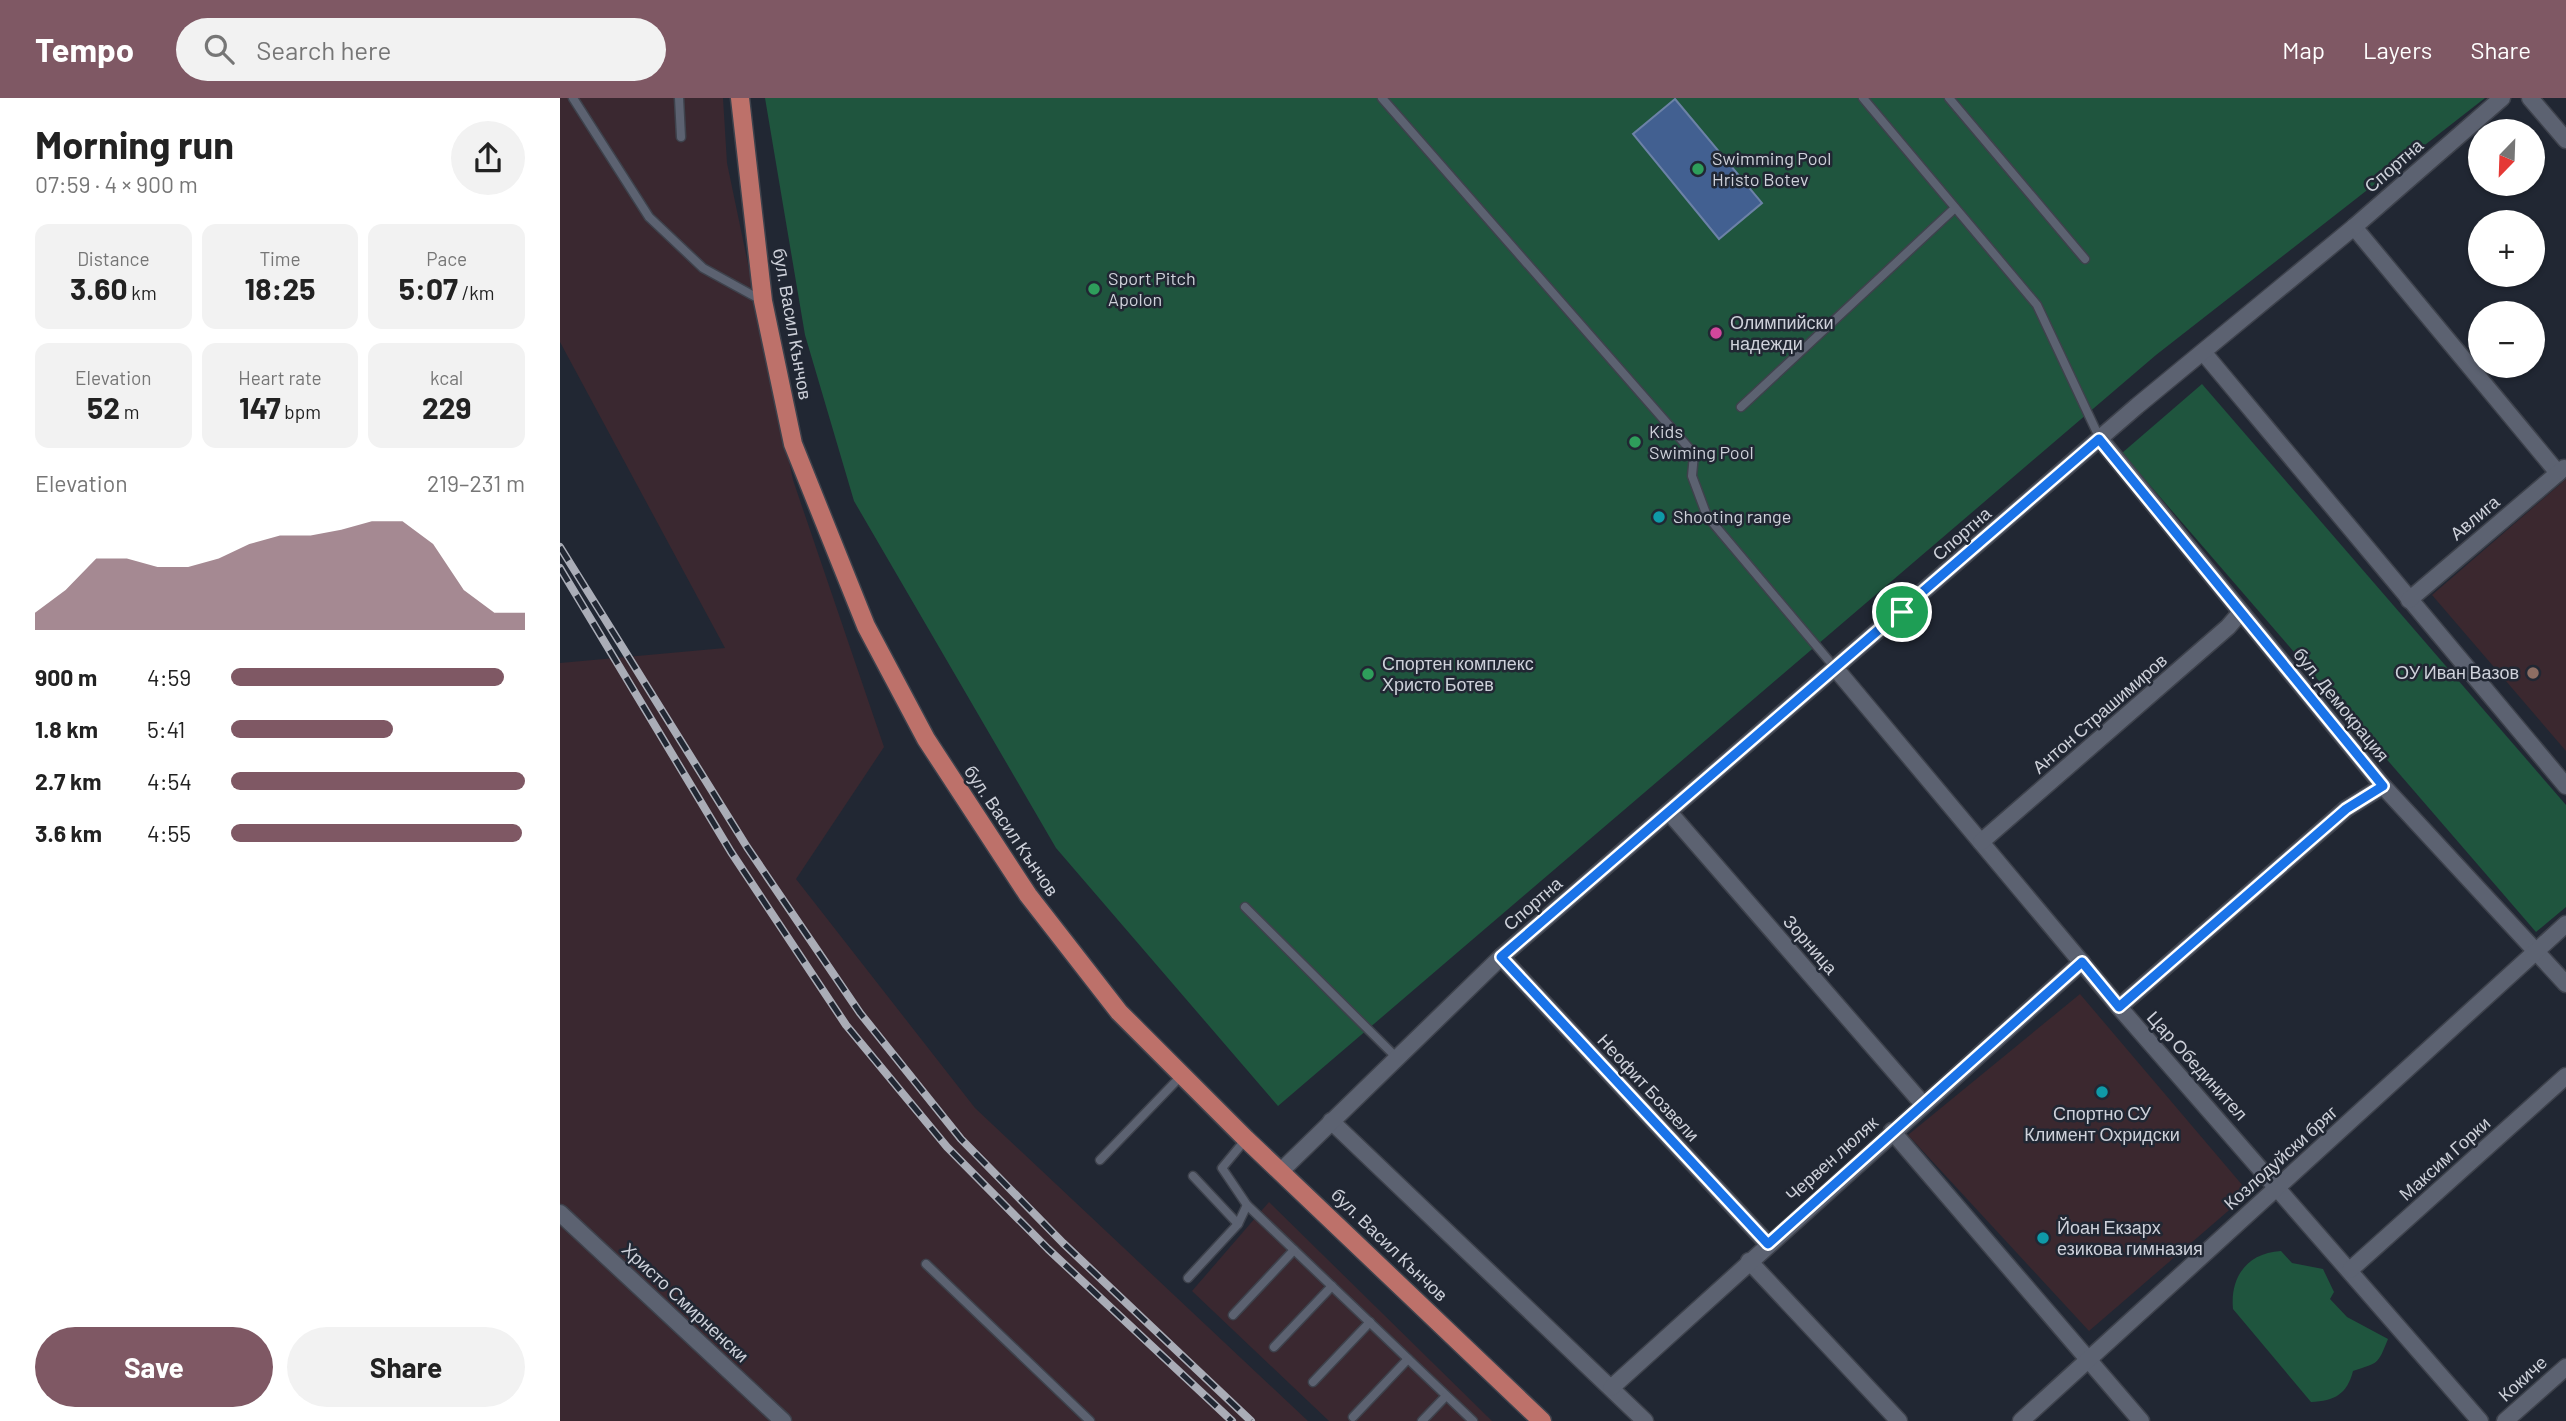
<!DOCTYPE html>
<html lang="en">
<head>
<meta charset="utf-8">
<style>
  body { margin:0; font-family:Barlow,sans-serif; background:#f2f2f2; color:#222; height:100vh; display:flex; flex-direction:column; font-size:26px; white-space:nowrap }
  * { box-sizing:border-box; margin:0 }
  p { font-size:23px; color:#767676 }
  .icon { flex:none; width:38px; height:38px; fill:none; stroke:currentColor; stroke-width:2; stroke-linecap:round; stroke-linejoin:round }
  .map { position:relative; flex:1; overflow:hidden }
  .sheet { display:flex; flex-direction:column; background:#fff; width:560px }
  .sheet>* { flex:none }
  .needle { width:46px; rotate:203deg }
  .buttons { position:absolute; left:1908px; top:21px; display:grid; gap:14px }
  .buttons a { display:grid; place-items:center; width:77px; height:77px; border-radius:50%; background:#fff; box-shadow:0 2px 5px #0004; font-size:35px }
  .pin { position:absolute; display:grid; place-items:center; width:60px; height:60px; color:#fff; margin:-30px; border:4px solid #fff; border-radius:50%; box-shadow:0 2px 7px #0007 }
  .round { display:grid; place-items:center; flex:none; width:74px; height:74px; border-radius:37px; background:#f2f2f2 }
  .headline { display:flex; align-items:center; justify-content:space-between; height:119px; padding:0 35px }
  h1 { font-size:38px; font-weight:700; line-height:52px }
  .figures { display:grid; grid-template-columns:repeat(3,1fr); gap:10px; height:119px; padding:7px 35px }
  .figures div { display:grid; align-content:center; border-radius:14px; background:#f2f2f2; text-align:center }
  .figures b { font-size:30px; font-weight:700 }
  .figures small { font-size:19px; font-weight:400 }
  .figures p { font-size:19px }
  .chart { height:196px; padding:14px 35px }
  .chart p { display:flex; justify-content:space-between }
  .chart svg { width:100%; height:126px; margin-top:7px; fill:#7f5864; opacity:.7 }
  .cta { display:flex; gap:14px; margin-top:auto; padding:14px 35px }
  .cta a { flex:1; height:80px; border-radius:42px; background:#7f5864; color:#fff; font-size:28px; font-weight:700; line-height:80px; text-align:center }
  .cta a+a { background:#f2f2f2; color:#222 }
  ul { padding:0 35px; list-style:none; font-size:23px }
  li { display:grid; grid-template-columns:112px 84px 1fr; align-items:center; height:52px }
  li i { height:18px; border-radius:9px; background:#7f5864 }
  header { display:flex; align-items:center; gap:42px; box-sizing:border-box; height:98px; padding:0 35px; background:#7f5864; color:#fff }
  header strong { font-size:33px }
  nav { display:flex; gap:38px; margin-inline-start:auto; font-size:24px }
  .search { width:490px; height:63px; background:#f2f2f2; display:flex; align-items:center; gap:18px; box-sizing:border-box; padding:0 24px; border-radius:38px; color:#767676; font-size:26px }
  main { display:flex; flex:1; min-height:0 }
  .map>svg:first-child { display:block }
</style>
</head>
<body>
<header>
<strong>Tempo</strong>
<div class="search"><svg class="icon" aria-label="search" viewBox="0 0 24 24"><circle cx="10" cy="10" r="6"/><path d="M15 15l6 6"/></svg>Search here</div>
<nav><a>Map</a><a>Layers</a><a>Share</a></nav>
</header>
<main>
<section class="sheet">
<div class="headline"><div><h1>Morning run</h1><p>07:59 · 4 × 900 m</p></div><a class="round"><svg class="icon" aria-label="share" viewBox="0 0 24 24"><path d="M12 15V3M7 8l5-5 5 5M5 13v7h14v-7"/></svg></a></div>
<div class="figures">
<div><p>Distance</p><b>3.60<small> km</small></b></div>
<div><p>Time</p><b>18:25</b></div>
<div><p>Pace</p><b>5:07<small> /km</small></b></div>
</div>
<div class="figures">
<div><p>Elevation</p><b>52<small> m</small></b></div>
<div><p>Heart rate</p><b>147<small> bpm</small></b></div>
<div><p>kcal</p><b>229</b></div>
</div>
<div class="chart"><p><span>Elevation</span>219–231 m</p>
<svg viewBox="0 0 160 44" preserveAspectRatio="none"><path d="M0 44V38L10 30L20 19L30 19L40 22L50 22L60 19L70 14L80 11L90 11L100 9L110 6L120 6L130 14L140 30L150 38L160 38V44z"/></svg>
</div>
<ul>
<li><b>900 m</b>4:59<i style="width:93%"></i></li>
<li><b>1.8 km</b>5:41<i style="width:55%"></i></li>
<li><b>2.7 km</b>4:54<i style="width:100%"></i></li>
<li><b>3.6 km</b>4:55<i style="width:99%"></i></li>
</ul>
<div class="cta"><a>Save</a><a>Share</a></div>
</section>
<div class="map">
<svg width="2006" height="1323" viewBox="0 0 2006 1323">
  <rect width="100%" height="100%" fill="#212733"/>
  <g fill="#3a2830">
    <path d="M0 0H163L167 65 233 382 324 649 236 781 415 1010 748 1323H0V565L165 550 0 244Z"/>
    <path d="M709 1104 932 1323H769L632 1193Z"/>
  </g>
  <g fill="#3b282f">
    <path d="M2006 381V653L1872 497Z"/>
    <path d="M1520 896 1689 1095 1529 1233 1348 1037Z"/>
  </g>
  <g fill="#1f553e">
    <path d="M205 0H1925L1596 257 718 1008 496 750 294 403 245 237Z"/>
    <path d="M1642 286 2006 707V809L1976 834 1562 355Z"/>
    <path d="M1721 1153 1732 1165 1763 1171 1774 1194 1770 1201 1787 1219 1828 1241C1817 1268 1819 1264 1793 1273 1787 1296 1775 1303 1751 1304L1673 1211C1670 1179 1687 1155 1721 1153Z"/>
  </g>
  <path fill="#426091" stroke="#6c82a7" stroke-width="2" d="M1115 1 1202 105 1159 141 1073 36Z"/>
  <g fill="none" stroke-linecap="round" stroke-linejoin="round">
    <g stroke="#3e424c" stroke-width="11">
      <g id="lane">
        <path d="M13 0 89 119 143 170 203 203"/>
        <path d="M119 0 121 39"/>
        <path d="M822 0 1134 356 1132 378 1147 418 1276 571"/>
        <path d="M1303 0 1477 207 1540 341"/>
        <path d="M1389 0 1525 161"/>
        <path d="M1181 309 1395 110"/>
        <path d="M685 809 837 960"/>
        <path d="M686 1041 662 1070 687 1107 913 1323"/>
        <path d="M540 1062 622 977"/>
        <path d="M633 1078 678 1126"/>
        <path d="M366 1166 530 1323"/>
        <path d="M628 1180 678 1126 687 1107"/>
        <path d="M673 1217 734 1152"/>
        <path d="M714 1249 772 1188"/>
        <path d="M753 1284 810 1224"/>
        <path d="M793 1319 848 1261"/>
        <path d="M862 1323 886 1298"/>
      </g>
    </g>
    <g stroke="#3e424c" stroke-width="19">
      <g id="street">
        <path d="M1970 0 2006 42"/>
        <path d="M1794 129 1998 375"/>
        <path d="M1643 254 2006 688"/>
        <path d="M1540 341 1823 688 2006 886"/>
        <path d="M1849 502 2004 370"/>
        <path d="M1276 571 1559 909 1920 1323"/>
        <path d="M1109 714 1362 1005"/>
        <path d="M1421 744 1668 529 1681 514"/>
        <path d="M941 859 1208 1146"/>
        <path d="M1559 909 1786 711 1823 688"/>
        <path d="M771 1023 1085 1323"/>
        <path d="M1332 1033 1581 1323"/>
        <path d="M721 1073 941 859 1577 308 1794 129 1942 0"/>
        <path d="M0 1115 223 1323"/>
        <path d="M1189 1163 1339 1323"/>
        <path d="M1790 1172 2006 978"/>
        <path d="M1051 1290 1522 864"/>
        <path d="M1461 1323 2006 826"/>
        <path d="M1945 1323 2006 1269"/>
      </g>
    </g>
    <g stroke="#3e424c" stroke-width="21">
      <path id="primary" d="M180 0 203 203 233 346 306 528 366 641 468 797 559 914 686 1041 982 1323"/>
    </g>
    <use href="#lane" stroke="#5c6271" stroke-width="8"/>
    <use href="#street" stroke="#5c6271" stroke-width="16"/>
    <use href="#primary" stroke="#bd716a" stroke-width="18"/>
    <g stroke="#aaadb7" stroke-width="8">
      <g id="rail">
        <path d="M0 449 187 749 300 915 401 1041 503 1145 691 1323"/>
        <path d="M0 470 171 754 286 927 387 1049 488 1151 672 1323"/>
      </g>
    </g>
    <use href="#rail" stroke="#212733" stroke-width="5" stroke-dasharray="16" stroke-linecap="butt"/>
  </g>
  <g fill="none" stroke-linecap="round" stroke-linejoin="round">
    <g stroke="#fff" stroke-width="14">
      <path id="route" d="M1539 341 1823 688 1786 711 1559 909 1522 864 1208 1146 941 859Z"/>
    </g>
    <use href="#route" stroke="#1a73e8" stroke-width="9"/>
  </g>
  <g fill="#2e9e5b" stroke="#212733" stroke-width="2.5">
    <circle cx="1138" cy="71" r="7"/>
    <circle cx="534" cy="191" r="7"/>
    <circle cx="1075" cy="344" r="7"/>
    <circle cx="808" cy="576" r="7"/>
  </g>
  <circle fill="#d1479c" stroke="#212733" stroke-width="2.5" cx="1156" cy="235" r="7"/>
  <g fill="#0f9aa8" stroke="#212733" stroke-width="2.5">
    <circle cx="1099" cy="419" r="7"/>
    <circle cx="1542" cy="994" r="7"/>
    <circle cx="1483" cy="1140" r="7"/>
  </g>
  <circle fill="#8d6e63" stroke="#212733" stroke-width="2.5" cx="1973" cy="575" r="7"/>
  <g text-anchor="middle" stroke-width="5" stroke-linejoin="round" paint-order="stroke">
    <g font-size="18" fill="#ced1da" stroke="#212733" text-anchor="start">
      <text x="1152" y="67">Swimming Pool<tspan x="1152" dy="21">Hristo Botev</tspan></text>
      <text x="548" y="187">Sport Pitch<tspan x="548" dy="21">Apolon</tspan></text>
      <text x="1170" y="231">Олимпийски<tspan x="1170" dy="21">надежди</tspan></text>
      <text x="1089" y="340">Kids<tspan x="1089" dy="21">Swiming Pool</tspan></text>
      <text x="1113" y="425">Shooting range</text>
      <text x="822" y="572">Спортен комплекс<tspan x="822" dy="21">Христо Ботев</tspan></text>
      <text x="1959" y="581" text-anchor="end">ОУ Иван Вазов</text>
      <text x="1542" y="1022" text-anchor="middle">Спортно СУ<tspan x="1542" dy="21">Климент Охридски</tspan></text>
      <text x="1497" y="1136">Йоан Екзарх<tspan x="1497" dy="21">езикова гимназия</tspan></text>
    </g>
    <g font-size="18" fill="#ced1da" stroke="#212733">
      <text transform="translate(1834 68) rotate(-41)" y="6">Спортна</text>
      <text transform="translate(232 226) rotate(80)" y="6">бул. Васил Кънчов</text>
      <text transform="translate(1915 420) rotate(-40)" y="6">Авлига</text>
      <text transform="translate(1402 436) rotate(-41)" y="6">Спортна</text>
      <text transform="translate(1781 607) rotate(51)" y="6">бул. Демокрация</text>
      <text transform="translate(1540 616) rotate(-41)" y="6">Антон Страшимиров</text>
      <text transform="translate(451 733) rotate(56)" y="6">бул. Васил Кънчов</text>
      <text transform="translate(973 806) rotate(-41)" y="6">Спортна</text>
      <text transform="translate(1250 847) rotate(49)" y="6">Зорница</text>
      <text transform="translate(1637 968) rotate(48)" y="6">Цар Обединител</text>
      <text transform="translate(1088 990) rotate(47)" y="6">Неофит Бозвели</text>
      <text transform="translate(1721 1060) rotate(-42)" y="6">Козлодуйски бряг</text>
      <text transform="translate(1272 1061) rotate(-42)" y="6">Червен люляк</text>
      <text transform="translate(1885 1061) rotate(-42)" y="6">Максим Горки</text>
      <text transform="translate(829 1147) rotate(44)" y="6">бул. Васил Кънчов</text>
      <text transform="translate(125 1205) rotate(43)" y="6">Христо Смирненски</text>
      <text transform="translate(1963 1281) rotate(-42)" y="6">Кокиче</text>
    </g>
  </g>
</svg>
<div class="buttons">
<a><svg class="needle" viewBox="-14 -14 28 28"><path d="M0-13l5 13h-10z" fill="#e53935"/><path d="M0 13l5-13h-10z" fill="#767676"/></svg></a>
<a>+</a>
<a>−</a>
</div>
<div class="pin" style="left:1342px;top:514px;background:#1e9e55"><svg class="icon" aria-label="arrive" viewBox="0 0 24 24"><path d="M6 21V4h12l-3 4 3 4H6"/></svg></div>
</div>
</main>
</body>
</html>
